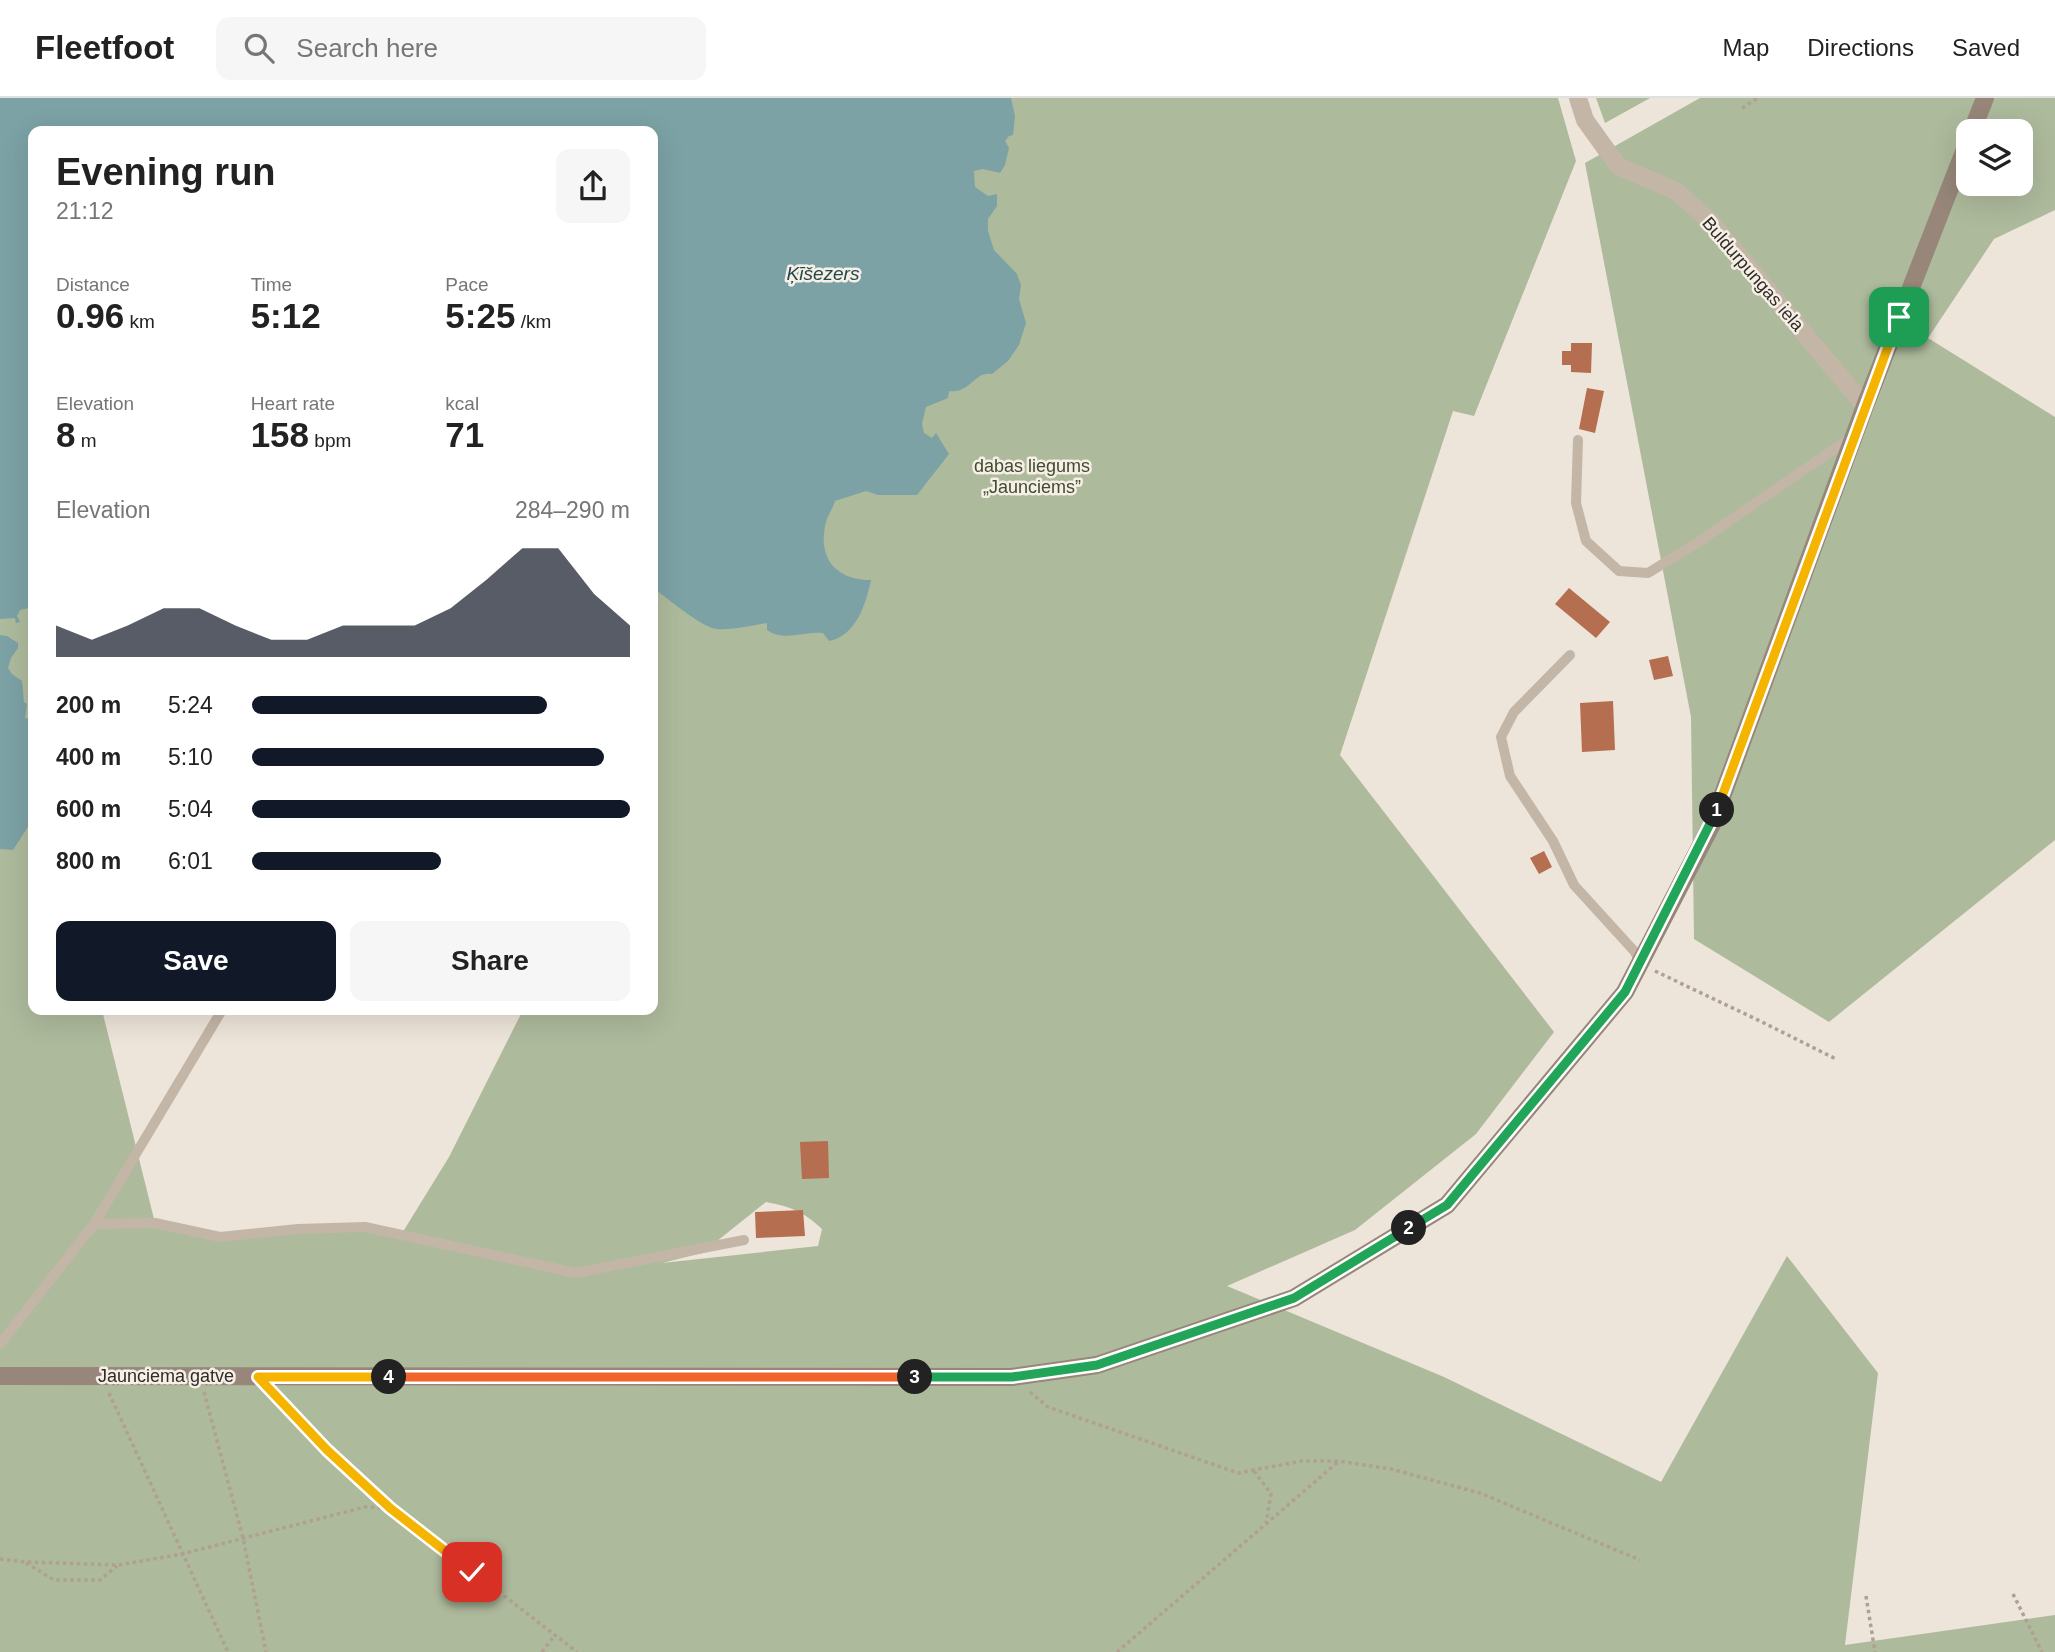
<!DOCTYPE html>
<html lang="en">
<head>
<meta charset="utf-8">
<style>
  body { margin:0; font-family:Helvetica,sans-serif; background:#f6f6f6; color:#222; height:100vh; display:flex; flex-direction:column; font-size:26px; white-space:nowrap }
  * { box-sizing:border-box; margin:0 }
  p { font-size:23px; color:#767676 }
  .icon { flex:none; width:38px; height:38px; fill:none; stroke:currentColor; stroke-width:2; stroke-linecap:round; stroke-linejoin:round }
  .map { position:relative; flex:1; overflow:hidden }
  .drawer { position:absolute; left:28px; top:28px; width:630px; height:889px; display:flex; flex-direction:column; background:#fff; border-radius:14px; box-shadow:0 7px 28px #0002 }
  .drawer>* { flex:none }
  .tools { position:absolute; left:1956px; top:21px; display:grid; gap:14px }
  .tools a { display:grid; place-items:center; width:77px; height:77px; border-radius:14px; background:#fff; box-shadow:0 7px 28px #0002; font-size:35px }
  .pin { position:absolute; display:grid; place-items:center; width:60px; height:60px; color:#fff; margin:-30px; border-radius:14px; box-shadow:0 4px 10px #0006 }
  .km { position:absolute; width:35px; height:35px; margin:-18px; border-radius:50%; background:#222; color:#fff; font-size:19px; line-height:35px; text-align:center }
  .round { display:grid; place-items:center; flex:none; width:74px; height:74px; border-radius:14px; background:#f6f6f6 }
  .overview { display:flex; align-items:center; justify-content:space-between; height:119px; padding:0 28px }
  h1 { font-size:38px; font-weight:700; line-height:52px }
  .metrics { display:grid; grid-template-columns:repeat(3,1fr); gap:10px; height:119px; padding:7px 28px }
  .metrics div { display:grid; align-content:center }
  .metrics b { font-size:35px; font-weight:700 }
  .metrics small { font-size:19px; font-weight:400 }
  .metrics p { font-size:19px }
  .chart { height:196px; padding:14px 28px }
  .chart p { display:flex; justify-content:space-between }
  .chart svg { width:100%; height:126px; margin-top:7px; fill:#111827; opacity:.7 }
  .action { display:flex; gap:14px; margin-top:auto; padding:14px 28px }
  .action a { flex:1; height:80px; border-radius:14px; background:#111827; color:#fff; font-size:28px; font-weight:700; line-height:80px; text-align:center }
  .action a+a { background:#f6f6f6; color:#222 }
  ul { padding:0 28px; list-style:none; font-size:23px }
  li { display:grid; grid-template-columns:112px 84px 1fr; align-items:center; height:52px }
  li i { height:18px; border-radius:9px; background:#111827 }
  header { display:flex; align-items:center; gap:42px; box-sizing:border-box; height:98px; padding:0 35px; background:#fff; border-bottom:2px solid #e0e0e0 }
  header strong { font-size:33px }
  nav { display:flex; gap:38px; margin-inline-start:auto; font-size:24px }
  .search { width:490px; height:63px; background:#f6f6f6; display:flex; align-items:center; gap:18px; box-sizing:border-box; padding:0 24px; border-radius:14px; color:#767676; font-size:26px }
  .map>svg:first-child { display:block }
</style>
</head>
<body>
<header>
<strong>Fleetfoot</strong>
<div class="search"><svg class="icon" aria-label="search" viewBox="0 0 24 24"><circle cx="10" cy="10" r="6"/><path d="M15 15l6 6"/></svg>Search here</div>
<nav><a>Map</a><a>Directions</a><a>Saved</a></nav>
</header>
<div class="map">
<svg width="2055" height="1554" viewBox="0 0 2055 1554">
  <rect width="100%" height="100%" fill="#ede5da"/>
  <g fill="#aeba9c" fill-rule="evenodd">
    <path d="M0 0H1558L1576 63 1474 318 1453 313 1340 657 1554 934 1476 1036 1355 1132 1227 1188 1444 1279 1661 1384 1787 1158 1878 1275 1845 1547 2055 1517V1554H0ZM33 33H653V912H523L449 1059 401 1137 365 1129 220 1139 155 1125 102 912H33ZM766 1104C791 1109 803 1113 822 1131L818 1148 662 1165 702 1155Z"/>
    <path d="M1596 0H1650L1605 25Z"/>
    <path d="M1700 0H2055V112L1994 141 1928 240 2055 319V742L1829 924 1694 841 1691 619 1585 65ZM1969 33H2021V86H1969Z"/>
  </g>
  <g fill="#7ca2a6">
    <path d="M0 0H1011L1015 18 1013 37 1009 38 1005 43 1009 50 1005 67 1000 75 983 71 974 73 975 89 988 98 997 96V108L988 121V133L994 152 1017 176 1021 187 1019 201 1026 225 1019 247 1008 263 992 276C974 273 970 296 949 293L948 300 926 309 922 326 924 335 932 340 936 335 949 356 917 397H878L866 393 835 403C833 410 828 417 826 424 817 459 835 482 871 482 866 506 856 538 829 543L823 535C803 533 784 544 767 532V525C754 527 724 534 712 530 694 523 670 502 653 490V33H33V503H30L29 510 20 512 17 518 20 524 16 525 15 520 0 521Z"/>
    <path d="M0 537 7 538 18 545V550L11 560 8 570 12 576 22 583 24 604 27 606 25 620 33 622V721L13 752 0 751Z"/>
  </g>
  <g fill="#b56e4f">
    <path d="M1571 245H1592L1591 275 1571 274V267H1562V253H1571Z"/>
    <path d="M1587 290 1604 293 1595 335 1579 331Z"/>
    <path d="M1569 490 1610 524 1596 540 1555 506Z"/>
    <path d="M1668 558 1673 578 1654 582 1649 562Z"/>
    <path d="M1613 603 1615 652 1582 654 1580 605Z"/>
    <path d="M1544 753 1552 769 1539 776 1530 760Z"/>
    <path d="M828 1043 829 1080 802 1081 800 1044Z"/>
    <path d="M803 1112 805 1138 756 1140 755 1114Z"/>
  </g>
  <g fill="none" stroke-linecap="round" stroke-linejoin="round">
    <g stroke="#afa092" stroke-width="3.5" stroke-dasharray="3.5 3.5" stroke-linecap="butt">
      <path d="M1742 10 1758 0"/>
      <path d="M1655 873 1762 924 1836 961"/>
      <path d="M204 1294 243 1440 266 1554"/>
      <path d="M274 1294 327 1352 390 1410 577 1554"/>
      <path d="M1030 1294 1048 1309 1238 1375 1302 1363H1338L1391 1371 1480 1395 1640 1462"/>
      <path d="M109 1295 228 1554"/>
      <path d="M1254 1373 1271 1396 1266 1425"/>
      <path d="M0 1461 25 1464 119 1467 182 1456 365 1409 390 1410"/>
      <path d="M26 1465 54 1482H100L117 1468"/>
      <path d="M2013 1496 2042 1554"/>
      <path d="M1866 1498 1875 1554"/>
      <path d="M542 1554 555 1537"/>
      <path d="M1117 1554 1338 1364"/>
    </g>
    <g stroke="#c3b6a7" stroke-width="10">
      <path d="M1578 342 1576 405 1586 443 1619 473 1648 475 1700 443 1852 339"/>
      <path d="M1570 557 1514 614 1501 639 1510 678 1553 743 1574 787 1635 854 1640 865"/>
      <path d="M94 1126 155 1125 220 1139 298 1131 365 1129 576 1175 744 1142"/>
      <path d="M0 1246 94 1126 222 912"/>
    </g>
    <path stroke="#c3b6a7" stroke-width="18" d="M1578 0 1585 22 1618 68 1676 93 1710 123 1865 308"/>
    <g stroke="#978679" stroke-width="18">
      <path d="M1972 33 1985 0"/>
      <path d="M0 1278 1012 1279 1097 1267 1294 1200 1447 1107 1625 894 1712 726 1865 308 1969 41"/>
    </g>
  </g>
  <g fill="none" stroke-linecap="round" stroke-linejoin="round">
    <g stroke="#fff" stroke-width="14">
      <path id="split-1" d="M1717 712 1899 219"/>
    </g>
    <g stroke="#fff" stroke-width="14">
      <path id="split-2" d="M1409 1130 1447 1107 1625 894 1717 712"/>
    </g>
    <g stroke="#fff" stroke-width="14">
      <path id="split-3" d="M915 1279H1012L1097 1267 1294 1200 1409 1130"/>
    </g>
    <g stroke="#fff" stroke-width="14">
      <path id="split-4" d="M389 1279H915"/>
    </g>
    <g stroke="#fff" stroke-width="14">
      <path id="split-5" d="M389 1279H258L327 1352 390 1410 472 1474"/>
    </g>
    <use href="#split-1" stroke="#f5b400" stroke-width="9"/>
    <use href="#split-2" stroke="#22a559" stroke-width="9"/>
    <use href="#split-3" stroke="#22a559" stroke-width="9"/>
    <use href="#split-4" stroke="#f0652b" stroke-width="9"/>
    <use href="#split-5" stroke="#f5b400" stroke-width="9"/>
  </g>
  <g text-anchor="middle" stroke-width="5" stroke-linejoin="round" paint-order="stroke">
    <g font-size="18" fill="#312b27" stroke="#f6efe5">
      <text transform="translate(1753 176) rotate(49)" y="6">Buldurpungas iela</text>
      <text x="166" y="1284">Jaunciema gatve</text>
    </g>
    <g font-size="18" fill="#3f4c2e" stroke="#f6efe5">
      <text x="1032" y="374">dabas liegums<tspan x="1032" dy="21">„Jaunciems”</tspan></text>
    </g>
    <g font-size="19" font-style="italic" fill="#22474d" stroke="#f6efe5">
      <text x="823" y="182">Ķīšezers</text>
    </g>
  </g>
</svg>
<div class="tools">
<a><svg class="icon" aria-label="layers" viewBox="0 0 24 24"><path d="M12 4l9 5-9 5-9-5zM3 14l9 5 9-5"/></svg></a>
</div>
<div class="pin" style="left:1899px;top:219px;background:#1e9e55"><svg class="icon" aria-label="arrive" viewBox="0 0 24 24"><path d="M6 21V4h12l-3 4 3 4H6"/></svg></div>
<div class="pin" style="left:472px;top:1474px;background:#d93025"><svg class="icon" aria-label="check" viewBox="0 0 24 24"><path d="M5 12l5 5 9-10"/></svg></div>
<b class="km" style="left:1717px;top:712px">1</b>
<b class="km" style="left:1409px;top:1130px">2</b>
<b class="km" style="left:915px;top:1279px">3</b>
<b class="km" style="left:389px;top:1279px">4</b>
<section class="drawer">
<div class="overview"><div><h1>Evening run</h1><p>21:12</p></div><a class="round"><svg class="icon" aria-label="share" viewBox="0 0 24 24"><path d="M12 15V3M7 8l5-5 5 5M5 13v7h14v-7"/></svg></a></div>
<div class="metrics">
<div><p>Distance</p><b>0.96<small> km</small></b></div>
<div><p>Time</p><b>5:12</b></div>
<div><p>Pace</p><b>5:25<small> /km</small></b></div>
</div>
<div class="metrics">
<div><p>Elevation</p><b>8<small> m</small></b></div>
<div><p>Heart rate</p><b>158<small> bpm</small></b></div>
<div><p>kcal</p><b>71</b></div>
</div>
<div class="chart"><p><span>Elevation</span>284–290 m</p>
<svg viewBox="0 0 160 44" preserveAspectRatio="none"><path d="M0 44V33L10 38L20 33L30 27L40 27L50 33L60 38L70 38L80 33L90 33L100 33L110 27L120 17L130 6L140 6L150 22L160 33V44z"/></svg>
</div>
<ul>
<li><b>200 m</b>5:24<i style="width:78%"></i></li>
<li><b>400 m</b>5:10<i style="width:93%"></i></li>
<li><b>600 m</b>5:04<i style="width:100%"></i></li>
<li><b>800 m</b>6:01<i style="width:50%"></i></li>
</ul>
<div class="action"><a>Save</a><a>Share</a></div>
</section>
</div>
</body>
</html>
